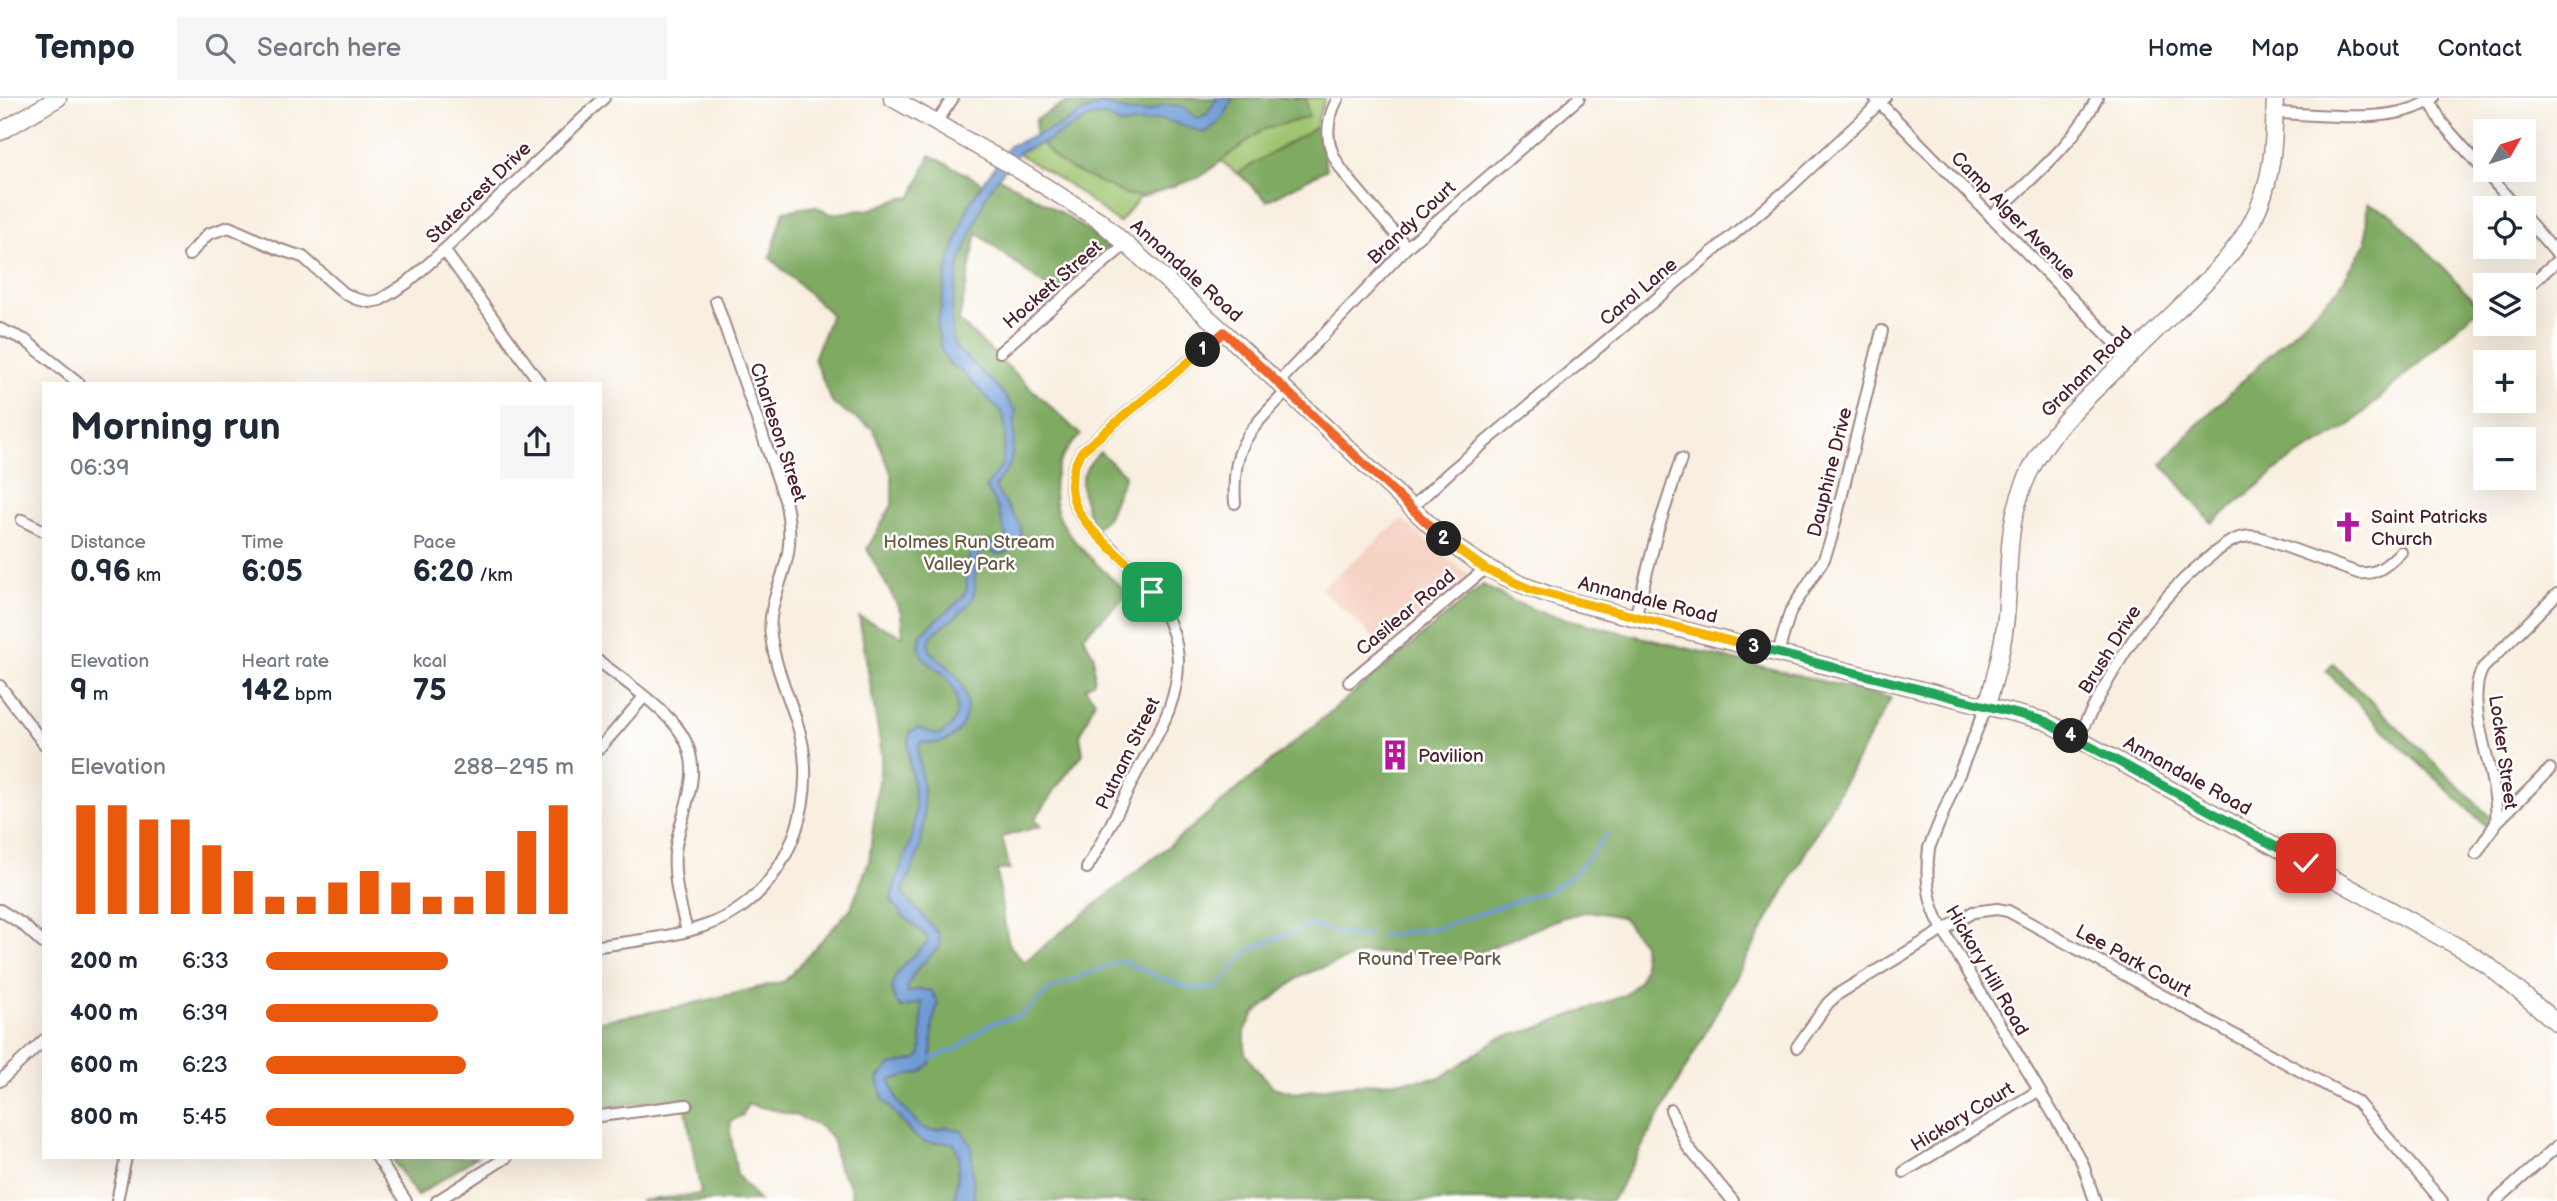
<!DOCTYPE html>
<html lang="en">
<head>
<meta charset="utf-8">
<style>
  body { margin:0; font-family:"Balsamiq Sans",sans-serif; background:#f6f6f7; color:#1f2937; height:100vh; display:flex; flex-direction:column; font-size:26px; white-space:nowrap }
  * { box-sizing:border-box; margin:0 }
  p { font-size:23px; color:#747a83 }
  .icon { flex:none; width:38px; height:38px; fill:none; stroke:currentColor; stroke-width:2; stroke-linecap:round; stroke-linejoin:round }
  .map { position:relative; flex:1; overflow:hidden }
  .panel { position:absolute; left:42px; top:284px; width:560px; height:777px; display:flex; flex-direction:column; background:#fff; border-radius:0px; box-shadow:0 7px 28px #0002 }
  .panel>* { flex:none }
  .needle { width:46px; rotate:51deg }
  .fabs { position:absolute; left:2473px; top:21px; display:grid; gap:14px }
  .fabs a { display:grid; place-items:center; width:63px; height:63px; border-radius:0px; background:#fff; box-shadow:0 7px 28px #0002; font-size:35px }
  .pin { position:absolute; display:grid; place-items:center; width:60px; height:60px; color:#fff; margin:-30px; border-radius:14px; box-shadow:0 4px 10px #0006 }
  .km { position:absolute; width:35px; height:35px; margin:-18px; border-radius:50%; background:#222; color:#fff; font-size:19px; line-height:35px; text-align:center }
  .round { display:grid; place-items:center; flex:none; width:74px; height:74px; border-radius:0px; background:#f6f6f7 }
  .head { display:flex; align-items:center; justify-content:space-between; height:119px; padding:0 28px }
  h1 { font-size:38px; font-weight:600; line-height:52px }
  .figures { display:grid; grid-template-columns:repeat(3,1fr); gap:10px; height:119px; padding:7px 28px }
  .figures div { display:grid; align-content:center }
  .figures b { font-size:30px; font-weight:600 }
  .figures small { font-size:19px; font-weight:400 }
  .figures p { font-size:19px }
  .chart { height:196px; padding:14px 28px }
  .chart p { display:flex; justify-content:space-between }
  .chart svg { width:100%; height:126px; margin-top:7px; stroke:#ea580c; stroke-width:6 }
  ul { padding:0 28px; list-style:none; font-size:23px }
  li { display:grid; grid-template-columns:112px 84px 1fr; align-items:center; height:52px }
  li i { height:18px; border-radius:9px; background:#ea580c }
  header { display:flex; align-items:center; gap:42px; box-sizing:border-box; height:98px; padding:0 35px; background:#fff; border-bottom:2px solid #e0e1e3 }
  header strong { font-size:33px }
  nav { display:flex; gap:38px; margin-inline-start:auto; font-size:24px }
  .search { width:490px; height:63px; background:#f6f6f7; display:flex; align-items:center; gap:18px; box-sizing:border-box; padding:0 24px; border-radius:0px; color:#747a83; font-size:26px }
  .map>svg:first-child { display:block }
</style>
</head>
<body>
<header>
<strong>Tempo</strong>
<div class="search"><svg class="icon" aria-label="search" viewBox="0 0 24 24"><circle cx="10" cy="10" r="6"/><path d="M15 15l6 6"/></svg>Search here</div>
<nav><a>Home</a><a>Map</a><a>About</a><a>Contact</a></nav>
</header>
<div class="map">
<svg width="2557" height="1103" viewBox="0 0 2557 1103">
  <rect width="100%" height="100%" fill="#fff"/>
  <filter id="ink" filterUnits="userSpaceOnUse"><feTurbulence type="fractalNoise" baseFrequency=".0143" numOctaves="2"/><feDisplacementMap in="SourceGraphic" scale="14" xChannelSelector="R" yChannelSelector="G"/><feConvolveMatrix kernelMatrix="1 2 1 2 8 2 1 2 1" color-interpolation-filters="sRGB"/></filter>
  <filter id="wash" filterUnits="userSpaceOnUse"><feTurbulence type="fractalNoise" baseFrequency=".00686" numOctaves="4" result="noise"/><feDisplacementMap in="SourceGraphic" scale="28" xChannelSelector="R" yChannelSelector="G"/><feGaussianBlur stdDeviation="1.57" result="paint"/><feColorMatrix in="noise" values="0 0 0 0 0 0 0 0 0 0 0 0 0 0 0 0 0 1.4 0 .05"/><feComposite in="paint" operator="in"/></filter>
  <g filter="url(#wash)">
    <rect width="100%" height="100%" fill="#f8efe0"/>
    <path fill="#f6d2c3" d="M1402 421 1470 478 1383 549 1321 490Z"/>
    <path fill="#9fc56f" stroke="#74724d" stroke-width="2" d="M1128 0H1325L1315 30 1237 76 1190 37 1119 125 1069 87 1014 53Z"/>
    <g fill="#7faa62" stroke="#646446" stroke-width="2" fill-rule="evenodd">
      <path d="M1074 0H1305L1309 19 1262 32 1200 79 1142 99 1127 97 1070 71 1057 62 1035 38 1036 21Z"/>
      <path d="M1316 29 1327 71 1267 103 1238 75Z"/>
      <path d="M930 57 986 87 997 79C1037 99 1075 122 1110 150L1054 195 977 135 959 223 1081 337C1065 351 1056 366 1054 388 1050 435 1100 465 1128 497L1083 538 1094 558V583L1085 590 1095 603 1080 637 1083 656C1063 678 1051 699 1034 722L1041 728 1002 739 1010 772H997L1003 818 1009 847 1024 864 1186 734 1483 487 1514 504 1546 516 1891 600 1612 1103H851C855 1091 845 1079 838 1069 833 1059 837 1047 830 1038 815 1019 772 1011 750 1007H747L743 1017 731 1023 730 1033 737 1077 759 1103H639L701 1096 684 1000 600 1010V923L683 908 785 883 851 810 869 763 882 656 859 519 903 538 901 514 867 451 892 407V377L873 331 833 306 814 261 831 216 770 160 784 113 815 108 831 116 871 111 902 100 912 99ZM1588 813 1622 819 1643 846 1644 869 1640 882 1625 897 1535 931 1499 940 1440 980 1340 988 1295 995 1273 989 1257 972 1245 955V933L1254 916 1302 877 1364 855 1440 856 1454 861H1464L1561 820Z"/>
      <path d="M2367 106 2393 117 2480 209 2348 329 2287 364 2212 425 2162 366 2195 329 2339 190 2366 144Z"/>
      <path d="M1100 354 1125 377 1108 419 1096 430 1092 427C1082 395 1072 380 1100 354Z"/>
      <path d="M2333 566 2493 722 2488 730 2394 642 2326 573Z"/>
      <path d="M391 1059H476L417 1098Z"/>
    </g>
    <path fill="#6d9bd5" stroke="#5c5d80" stroke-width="2" d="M1217 0H1232C1228 17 1219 25 1205 35L1162 21 1122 27 1105 18 1091 19 1043 45 1019 54 995 83 986 98 959 167 952 210V238L955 249 998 289 1016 313C1014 330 1015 350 1010 366 1007 376 997 380 995 390L1020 427 1022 441 1009 453 1000 457 988 452 981 454C969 468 980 488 971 503 962 517 944 526 932 537L929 544 930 553C942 564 957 574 963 590 976 620 954 653 921 644L918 651C922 684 928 717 920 750 916 767 905 780 903 796L939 836 940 848C927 863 908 874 907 895L919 891 932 893 938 905 933 924 931 965 921 974 890 982 898 1004 921 1029 932 1033 947 1029 962 1033 971 1047 974 1103H955L959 1059 954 1045 924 1044 913 1037 883 1001 878 980 891 967 917 961 921 956 922 904 901 910C877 883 908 864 927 845V838L902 817 891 802C896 772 914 747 915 716 917 688 904 662 910 634L918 630 939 637C962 626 961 600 947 580 940 572 928 567 922 558 918 552 920 543 921 536L962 500 967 491 966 472 972 447 988 443 998 447 1006 439 998 411 986 389 1002 367 1006 332 1003 316 963 275 948 265 941 251 937 229 948 169 965 116 974 98 1009 48 1062 27 1084 13 1103 6 1129 14H1147L1163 7 1181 8 1198 20 1207 16Z"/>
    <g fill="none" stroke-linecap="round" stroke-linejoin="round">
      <g stroke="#6d9bd5" stroke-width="3.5">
        <path d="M1380 838 1440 829 1552 791 1575 775 1608 735"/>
        <path d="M928 962 957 951 990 926 1022 917 1049 892 1121 862 1161 880 1193 891 1217 890 1248 852 1310 827 1352 839 1369 837"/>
      </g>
    </g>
  </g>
  <g filter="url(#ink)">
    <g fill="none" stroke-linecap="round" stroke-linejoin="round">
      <g stroke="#a18786" stroke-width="14">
        <g id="street">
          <path d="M1338 0C1315 42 1336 67 1363 98 1377 115 1392 132 1407 149"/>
          <path d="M1875 0 2129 259"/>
          <path d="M2430 3 2442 25 2517 110"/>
          <path d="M2275 15C2322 16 2395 28 2434 0"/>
          <path d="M936 25 953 0"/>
          <path d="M2524 118 2557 156"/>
          <path d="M1991 119C2028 83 2074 47 2097 0"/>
          <path d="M444 152 540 285"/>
          <path d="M189 157 208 136 229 129 278 151 303 159 344 195 356 201 370 204 380 202 407 185 444 152 604 0"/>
          <path d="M2524 192 2557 163"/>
          <path d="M0 231 25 242 79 285"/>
          <path d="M1000 254 1127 145"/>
          <path d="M1278 285 1407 149 1579 0"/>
          <path d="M1235 405C1231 347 1249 333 1287 293"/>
          <path d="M1411 410 1452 372 1789 90 1885 0"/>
          <path d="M22 422 44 433"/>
          <path d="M1635 520 1658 431 1681 361"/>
          <path d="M1778 555 1790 514 1824 461 1831 441 1882 233"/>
          <path d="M600 564C623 582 665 611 681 635 707 675 680 712 675 754 673 781 680 807 687 833"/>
          <path d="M1349 584 1485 471"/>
          <path d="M0 588 44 646"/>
          <path d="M1987 607 1929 750C1925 781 1928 805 1943 832L2082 1064 2095 1103"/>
          <path d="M2077 641C2113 571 2142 515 2203 464 2221 450 2235 435 2259 439L2358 475C2378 477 2387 467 2401 454"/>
          <path d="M600 650 644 599"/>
          <path d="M2496 725C2501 679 2461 607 2483 570L2557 496"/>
          <path d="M2476 756 2496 725 2550 671"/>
          <path d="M1087 770C1104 741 1119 711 1134 680 1154 641 1179 608 1178 561 1176 524 1154 495 1130 468 1098 434 1049 407 1082 353L1224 234"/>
          <path d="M0 812 22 826 44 846"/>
          <path d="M600 848C638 842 679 839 715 824 779 797 812 723 804 656 799 616 776 579 771 538 767 508 783 484 788 455 791 437 789 420 785 402L716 203"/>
          <path d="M1797 949 1828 905 1838 896 1973 814 1997 811 2008 813 2357 1004 2442 1103"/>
          <path d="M0 983 44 942"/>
          <path d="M1671 1012 1687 1048 1733 1103"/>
          <path d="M600 1018 687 1007"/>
          <path d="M377 1059 406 1103"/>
          <path d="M1904 1074 2038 993"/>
          <path d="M117 1103 126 1059"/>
          <path d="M437 1103 507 1059"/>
          <path d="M2496 1103 2557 1048"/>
        </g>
      </g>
      <g stroke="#a18786" stroke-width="19">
        <g id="secondary">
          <path d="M892 0 1014 69 1099 122 1224 234 1445 441C1482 471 1520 488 1565 502L2045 623 2466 853 2490 869 2557 925"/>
          <path d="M0 34 58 0"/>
          <path d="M1987 607C1996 578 2003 549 2006 519 2011 464 2004 427 2030 373 2048 337 2075 311 2104 283 2128 260 2152 236 2176 213 2212 178 2249 144 2264 95 2274 64 2274 32 2275 0"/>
        </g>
      </g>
      <use href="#street" stroke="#fff" stroke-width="10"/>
      <use href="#secondary" stroke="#fff" stroke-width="16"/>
    </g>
  </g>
  <g fill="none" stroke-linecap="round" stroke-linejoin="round" filter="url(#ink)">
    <g stroke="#fff" stroke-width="14">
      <path id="split-1" d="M1152 494C1144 485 1136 474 1127 465 1094 434 1051 404 1082 353L1203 252"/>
    </g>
    <g stroke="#fff" stroke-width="14">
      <path id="split-2" d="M1203 252 1224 234 1444 441"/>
    </g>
    <g stroke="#fff" stroke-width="14">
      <path id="split-3" d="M1444 441 1485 471 1532 492 1754 549"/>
    </g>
    <g stroke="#fff" stroke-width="14">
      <path id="split-4" d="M1754 549 2022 617 2045 623 2071 638"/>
    </g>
    <g stroke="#fff" stroke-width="14">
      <path id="split-5" d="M2071 638 2306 765"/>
    </g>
    <use href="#split-1" stroke="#f5b400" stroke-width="9"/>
    <use href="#split-2" stroke="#f0652b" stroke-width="9"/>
    <use href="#split-3" stroke="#f5b400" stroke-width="9"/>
    <use href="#split-4" stroke="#22a559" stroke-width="9"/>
    <use href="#split-5" stroke="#22a559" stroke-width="9"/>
  </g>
  <defs>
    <g id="church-bare" transform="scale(2.415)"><path d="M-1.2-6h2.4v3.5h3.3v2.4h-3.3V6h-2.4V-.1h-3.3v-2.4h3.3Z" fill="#b5179e" stroke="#fff" stroke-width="2.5" paint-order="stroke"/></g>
    <g id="building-bare" transform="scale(2.415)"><path d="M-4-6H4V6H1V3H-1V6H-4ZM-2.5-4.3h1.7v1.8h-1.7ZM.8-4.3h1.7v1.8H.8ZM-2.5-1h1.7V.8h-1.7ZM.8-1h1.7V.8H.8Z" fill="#b5179e" stroke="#fff" stroke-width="2.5" paint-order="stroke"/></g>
  </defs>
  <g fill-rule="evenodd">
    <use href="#church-bare" x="2348" y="429"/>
    <use href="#building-bare" x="1395" y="657"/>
  </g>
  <g text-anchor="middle" stroke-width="5" stroke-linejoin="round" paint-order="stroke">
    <g font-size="19" fill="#4a1f2b" stroke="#fff">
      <text transform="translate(478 94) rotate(-44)" y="7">Statecrest Drive</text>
      <text transform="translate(2014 117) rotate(46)" y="7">Camp Alger Avenue</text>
      <text transform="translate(1411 124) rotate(-43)" y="7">Brandy Court</text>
      <text transform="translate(1187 172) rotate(42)" y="7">Annandale Road</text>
      <text transform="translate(1052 186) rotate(-41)" y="7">Hockett Street</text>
      <text transform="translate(1638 193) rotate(-40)" y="7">Carol Lane</text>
      <text transform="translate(2086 273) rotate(-45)" y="7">Graham Road</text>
      <text transform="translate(779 334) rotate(72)" y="7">Charleson Street</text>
      <text transform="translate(1829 374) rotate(-76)" y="7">Dauphine Drive</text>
      <text transform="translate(1648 501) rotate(14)" y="7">Annandale Road</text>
      <text transform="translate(1405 514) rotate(-40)" y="7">Casilear Road</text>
      <text transform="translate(2109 551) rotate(-58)" y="7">Brush Drive</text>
      <text transform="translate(2504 654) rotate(82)" y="7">Locker Street</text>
      <text transform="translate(1127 655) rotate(-64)" y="7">Putnam Street</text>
      <text transform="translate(2188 677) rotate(29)" y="7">Annandale Road</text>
      <text transform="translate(2134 862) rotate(29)" y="7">Lee Park Court</text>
      <text transform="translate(1988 872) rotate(60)" y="7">Hickory Hill Road</text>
      <text transform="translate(1962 1018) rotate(-31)" y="7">Hickory Court</text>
    </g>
    <g font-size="19" fill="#4a1f2b" stroke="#fff" text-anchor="start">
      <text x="2371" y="425">Saint Patricks<tspan x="2371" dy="22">Church</tspan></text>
      <text x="1418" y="664">Pavilion</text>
    </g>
    <g font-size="19" fill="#685943" stroke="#fff">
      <text x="969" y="450">Holmes Run Stream<tspan x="969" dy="22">Valley Park</tspan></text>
      <text x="1429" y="867">Round Tree Park</text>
    </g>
  </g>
</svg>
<div class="fabs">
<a><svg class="needle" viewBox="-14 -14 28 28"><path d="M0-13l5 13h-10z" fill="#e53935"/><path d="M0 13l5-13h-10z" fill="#747a83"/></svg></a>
<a><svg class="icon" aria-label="locate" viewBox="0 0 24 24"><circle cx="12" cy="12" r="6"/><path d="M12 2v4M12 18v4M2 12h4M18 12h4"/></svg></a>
<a><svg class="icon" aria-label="layers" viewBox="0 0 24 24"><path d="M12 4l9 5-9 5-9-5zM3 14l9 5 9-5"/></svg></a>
<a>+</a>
<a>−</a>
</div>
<div class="pin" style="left:1152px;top:494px;background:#1e9e55"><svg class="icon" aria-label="arrive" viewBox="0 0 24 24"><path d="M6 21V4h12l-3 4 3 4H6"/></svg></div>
<div class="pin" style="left:2306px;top:765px;background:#d93025"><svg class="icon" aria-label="check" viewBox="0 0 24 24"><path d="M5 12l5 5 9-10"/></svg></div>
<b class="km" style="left:1203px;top:252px">1</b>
<b class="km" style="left:1444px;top:441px">2</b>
<b class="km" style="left:1754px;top:549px">3</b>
<b class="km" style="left:2071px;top:638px">4</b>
<section class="panel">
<div class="head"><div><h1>Morning run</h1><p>06:39</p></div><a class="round"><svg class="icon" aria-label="share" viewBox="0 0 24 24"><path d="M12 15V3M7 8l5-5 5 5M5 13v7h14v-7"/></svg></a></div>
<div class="figures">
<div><p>Distance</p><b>0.96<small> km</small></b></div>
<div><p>Time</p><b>6:05</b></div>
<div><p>Pace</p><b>6:20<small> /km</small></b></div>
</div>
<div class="figures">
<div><p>Elevation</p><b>9<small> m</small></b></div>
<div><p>Heart rate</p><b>142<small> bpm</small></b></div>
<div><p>kcal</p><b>75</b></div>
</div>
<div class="chart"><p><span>Elevation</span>288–295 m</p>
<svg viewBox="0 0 160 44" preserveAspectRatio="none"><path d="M5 44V6M15 44V6M25 44V11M35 44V11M45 44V20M55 44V29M65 44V38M75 44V38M85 44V33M95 44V29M105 44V33M115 44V38M125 44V38M135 44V29M145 44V15M155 44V6"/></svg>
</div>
<ul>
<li><b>200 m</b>6:33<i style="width:59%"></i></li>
<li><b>400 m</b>6:39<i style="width:56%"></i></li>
<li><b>600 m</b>6:23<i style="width:65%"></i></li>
<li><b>800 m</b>5:45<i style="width:100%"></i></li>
</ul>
</section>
</div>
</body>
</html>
